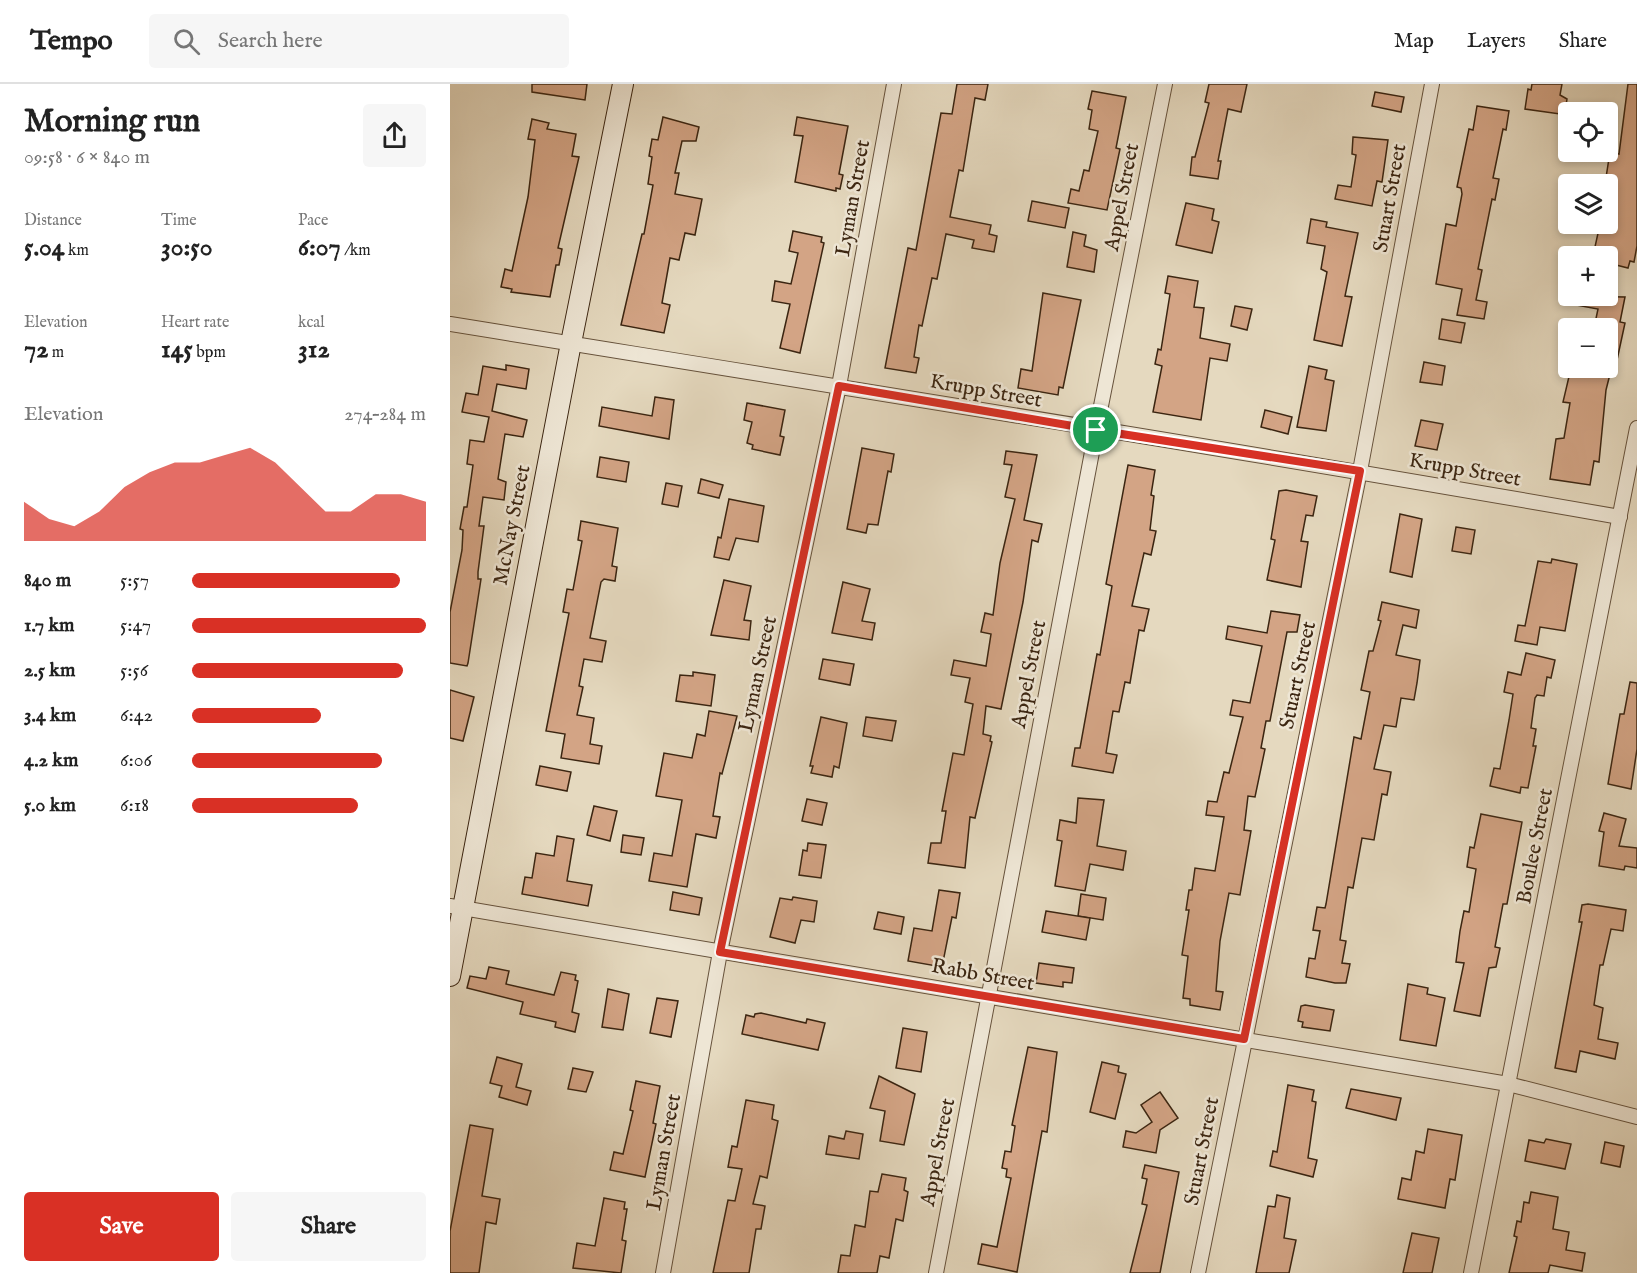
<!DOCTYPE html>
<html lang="en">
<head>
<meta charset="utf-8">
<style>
  body { margin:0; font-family:"IM FELL English",serif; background:#f6f6f6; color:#222; height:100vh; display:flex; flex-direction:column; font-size:22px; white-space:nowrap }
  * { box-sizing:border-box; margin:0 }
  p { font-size:20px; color:#767676 }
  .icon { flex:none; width:33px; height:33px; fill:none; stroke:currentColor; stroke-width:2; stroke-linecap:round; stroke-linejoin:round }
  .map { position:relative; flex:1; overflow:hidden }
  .sheet { display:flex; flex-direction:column; background:#fff; width:450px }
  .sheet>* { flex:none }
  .controls { position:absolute; left:1108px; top:18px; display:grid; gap:12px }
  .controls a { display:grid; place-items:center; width:60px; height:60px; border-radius:6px; background:#fff; box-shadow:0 3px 9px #0003; font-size:30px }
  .pin { position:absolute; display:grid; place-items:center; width:51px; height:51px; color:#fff; margin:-26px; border:3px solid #fff; border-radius:50%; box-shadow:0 2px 6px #0007 }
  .round { display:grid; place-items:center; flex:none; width:63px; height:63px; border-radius:6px; background:#f6f6f6 }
  .headline { display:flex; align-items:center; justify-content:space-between; height:102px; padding:0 24px }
  h1 { font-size:33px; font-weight:800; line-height:45px }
  .stats { display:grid; grid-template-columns:repeat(3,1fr); gap:9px; height:102px; padding:6px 24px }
  .stats div { display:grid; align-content:center }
  .stats b { font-size:26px; font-weight:800 }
  .stats small { font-size:16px; font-weight:400 }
  .stats p { font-size:16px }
  .chart { height:168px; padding:12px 24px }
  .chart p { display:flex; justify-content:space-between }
  .chart svg { width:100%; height:108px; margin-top:6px; fill:#d93025; opacity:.7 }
  .button { display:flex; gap:12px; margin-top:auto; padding:12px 24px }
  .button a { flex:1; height:69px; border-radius:6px; background:#d93025; color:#fff; font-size:24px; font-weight:800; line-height:69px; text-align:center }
  .button a+a { background:#f6f6f6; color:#222 }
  ul { padding:0 24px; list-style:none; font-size:20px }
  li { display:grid; grid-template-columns:96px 72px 1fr; align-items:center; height:45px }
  li i { height:15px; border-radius:8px; background:#d93025 }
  header { display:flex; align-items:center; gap:36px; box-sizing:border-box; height:84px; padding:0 30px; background:#fff; border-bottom:2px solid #e0e0e0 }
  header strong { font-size:28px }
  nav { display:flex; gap:33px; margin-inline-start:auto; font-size:21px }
  .search { width:420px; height:54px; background:#f6f6f6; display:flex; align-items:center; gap:15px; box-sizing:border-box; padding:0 21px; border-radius:6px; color:#767676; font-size:22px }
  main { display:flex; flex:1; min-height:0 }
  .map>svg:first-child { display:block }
</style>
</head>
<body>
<header>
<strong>Tempo</strong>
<div class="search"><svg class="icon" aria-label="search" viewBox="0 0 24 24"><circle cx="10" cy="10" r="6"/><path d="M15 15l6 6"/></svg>Search here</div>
<nav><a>Map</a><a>Layers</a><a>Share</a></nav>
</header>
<main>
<section class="sheet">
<div class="headline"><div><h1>Morning run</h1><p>09:58 · 6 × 840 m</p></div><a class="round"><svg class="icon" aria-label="share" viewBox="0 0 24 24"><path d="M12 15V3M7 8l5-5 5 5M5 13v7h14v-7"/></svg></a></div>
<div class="stats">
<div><p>Distance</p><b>5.04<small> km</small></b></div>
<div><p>Time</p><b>30:50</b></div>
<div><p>Pace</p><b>6:07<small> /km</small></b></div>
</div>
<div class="stats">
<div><p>Elevation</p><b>72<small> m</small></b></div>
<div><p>Heart rate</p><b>145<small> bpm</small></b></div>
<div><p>kcal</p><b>312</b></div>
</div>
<div class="chart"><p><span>Elevation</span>274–284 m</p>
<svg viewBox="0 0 160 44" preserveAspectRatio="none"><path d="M0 44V28L10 35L20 38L30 32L40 22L50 16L60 12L70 12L80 9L90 6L100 12L110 22L120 32L130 32L140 25L150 25L160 28V44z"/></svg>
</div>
<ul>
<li><b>840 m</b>5:57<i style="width:89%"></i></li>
<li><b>1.7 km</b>5:47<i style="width:100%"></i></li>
<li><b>2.5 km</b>5:56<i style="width:90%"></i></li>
<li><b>3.4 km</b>6:42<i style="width:55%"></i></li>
<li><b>4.2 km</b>6:06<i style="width:81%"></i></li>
<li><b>5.0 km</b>6:18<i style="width:71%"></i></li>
</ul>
<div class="button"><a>Save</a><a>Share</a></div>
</section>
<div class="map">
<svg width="1187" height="1189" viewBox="0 0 1187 1189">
  <rect width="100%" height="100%" fill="#e5d9bf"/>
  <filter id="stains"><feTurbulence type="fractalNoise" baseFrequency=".00333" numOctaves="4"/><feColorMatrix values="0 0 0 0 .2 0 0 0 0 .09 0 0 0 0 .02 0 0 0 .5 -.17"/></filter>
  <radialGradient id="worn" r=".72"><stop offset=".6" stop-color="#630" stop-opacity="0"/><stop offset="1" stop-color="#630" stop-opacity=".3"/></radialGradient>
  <g fill="#d3a485" stroke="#3b2511" stroke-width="1.5">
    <path d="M82 0H137L135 16 82 8Z"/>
    <path d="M507 0H538L535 16 525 14 513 87 509 86 500 133 541 141 539 150 547 152 544 168 522 164 524 156 496 150 487 195 482 194 472 242 469 241 464 273 469 274 466 289 435 284 458 164 466 166 491 29 502 30Z"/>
    <path d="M759 0H797L791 28 778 25 768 77H771L768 95 740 91 742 73H745L759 19 755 18Z"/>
    <path d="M1082 0H1112L1110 11 1117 15 1115 28H1111L1110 30 1075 25 1078 5 1081 6Z"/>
    <path d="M1178 0H1187V162L1184 178 1180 177 1178 184 1158 179V172H1143L1150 140H1158V100H1155L1160 68 1169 70Z"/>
    <path d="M642 7 676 13 666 64 670 65 657 126 618 119 621 105 629 107 634 86 639 87 648 47 639 45 642 26 638 25Z"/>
    <path d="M925 8 954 13 951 28 922 22Z"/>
    <path d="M1027 22 1059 27 1056 46 1053 45 1043 94 1049 95 1045 116 1042 115 1028 185 1032 186 1026 216 1037 218 1034 235 1007 231 1012 205 986 200 996 140 1006 142 1012 110 1011 104 1007 103 1019 45 1023 46Z"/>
    <path d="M213 33 249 43 246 57H232L225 89H229L225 110 252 115 245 151 235 149 229 176 220 174 212 219 220 221 214 249 171 241 192 150H194L203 101 198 100 202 73 199 72 202 55 208 56Z"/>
    <path d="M347 33 398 42 389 90 393 91 390 105 386 104V107L345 98 353 52 344 51Z"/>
    <path d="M82 35 99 39 97 45 126 50 122 72 129 73 108 164 112 165 109 181H106L100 213 61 208 62 205 51 203 55 185 62 187 78 113 85 56 78 55Z"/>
    <path d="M903 53 938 56 932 98 927 97 922 122 885 115 888 101 901 103 906 71 902 70Z"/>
    <path d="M582 117 619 124 615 144 578 137Z"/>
    <path d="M736 119 764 125 762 136 769 138 762 169 726 161Z"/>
    <path d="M861 135 877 138 876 143 908 149 895 212 902 213 892 262 864 256 877 188 871 185 875 162 857 159Z"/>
    <path d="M343 147 372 153 371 158 374 159 350 269 330 264 340 220 322 217 325 197 341 200 348 169 339 167Z"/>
    <path d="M623 148 636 151 634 162 647 166 644 188 617 183Z"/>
    <path d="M718 192 748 197 744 223 754 224 750 254 780 260 777 277 760 274 751 336 703 328 712 282 705 280 708 265 711 266 720 210 715 209Z"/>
    <path d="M593 209 631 216 613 304 609 303 608 311 568 304 571 285 582 287Z"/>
    <path d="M1116 212 1175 213 1170 238 1175 239 1164 290H1160L1156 306 1149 378 1144 377 1140 401 1100 395 1106 355 1114 354 1120 319 1113 318 1121 284 1158 287V244H1144L1148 225 1115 219Z"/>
    <path d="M785 222 802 225 797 246 781 242Z"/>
    <path d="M992 235 1015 239 1011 259 989 255Z"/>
    <path d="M974 278 995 282 992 301 970 298Z"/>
    <path d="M56 281 79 285 76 305 47 300 42 327 77 336 73 353 55 350 48 395 56 398 54 416 33 413 29 442H34L28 488V495H31L18 579 17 582 0 579V528L12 466 13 446 10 445 14 423H17L23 381 17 380 20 356 34 358 39 333 12 328 16 309 28 311 33 282 56 286Z"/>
    <path d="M859 282 877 286 875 295 884 297 876 347 847 343Z"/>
    <path d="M205 313 224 316 219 355 149 342 152 323 202 332Z"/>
    <path d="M297 319 335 326 330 352 334 353 330 371 302 365 303 361 297 359 302 338 294 336Z"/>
    <path d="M815 326 842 333 838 350 811 343Z"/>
    <path d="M971 336 993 340 987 366 965 362Z"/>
    <path d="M412 364 444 370 441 388 438 387 428 441 418 440 416 449 397 445Z"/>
    <path d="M556 367 587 371 574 436 592 440 588 458 582 456 573 518 551 625 536 622 533 650 541 652 540 657 542 658 525 734 520 733 515 784 478 779 481 759H491L496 727H492L503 669 514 671 523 620 515 618 520 594 501 591 504 576 536 582 541 550 531 548 535 529 543 531 550 479 565 415 555 413 562 381 554 380Z"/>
    <path d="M150 373 179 378 176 398 147 393Z"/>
    <path d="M678 381 705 386 701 411 704 412 700 446 706 447 701 471 694 469 682 522 699 525 694 547 689 546 680 599 675 598 669 628 663 627 656 669 667 671 663 689 622 682 625 664H630L647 570 650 571 662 502 656 500Z"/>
    <path d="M251 395 273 401 269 414 248 409Z"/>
    <path d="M216 399 232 402 228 423 212 420Z"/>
    <path d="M836 406 867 412 863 432 856 431 851 457 858 458 851 503 817 496 825 456 821 455 829 407Z"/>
    <path d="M279 415 314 422 308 458 286 454 279 476 264 473 268 453 271 454Z"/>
    <path d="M950 430 972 435 962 493 940 488Z"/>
    <path d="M131 437 168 444 162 482 167 483 165 497 154 495 151 498 140 554 156 557 152 578 134 575 129 602 133 603 127 631 144 634 140 660 152 662 149 680 111 674 115 650 96 647 119 529 113 528 117 505 123 506 132 457 128 456Z"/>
    <path d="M1006 443 1025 446 1021 470 1002 467Z"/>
    <path d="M1102 475 1127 480 1115 547 1090 543 1087 561 1065 557 1068 541 1075 542 1088 477 1101 479Z"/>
    <path d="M274 496 301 502 294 536 301 537 299 556 261 551Z"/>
    <path d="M393 498 420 505 412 537 425 539 422 556 382 549Z"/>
    <path d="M932 518 969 526 966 544 953 541 946 571 970 576 967 599 964 616 951 614 946 643 934 641 924 685 941 688 937 711 932 710 924 756 912 754 903 804 898 803 890 856 896 857 892 879 900 880 896 899H885L856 893 859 874 865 875 870 847 863 846 867 823 875 824 876 820 904 653 911 655 920 608 911 606 919 567H923L931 537 928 536Z"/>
    <path d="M821 527 850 531 847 548H837L820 637H816L811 664 815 665 805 713 798 712 794 746 801 747 790 811 779 809 770 857 766 907 773 908 770 926 740 921V915L733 914 738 872 732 871 739 826H736L739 806H742L745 784 765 787 774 733 756 731 758 717 767 718 774 688 779 689 793 633 780 631 783 616 800 619 812 562 776 555 778 542 817 549Z"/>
    <path d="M1076 569 1105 576 1101 594 1097 593 1094 612 1087 611 1085 614 1081 644 1086 645 1083 662H1086L1078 704 1071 703 1070 709 1040 702 1044 684 1050 685 1059 636 1063 610 1054 608 1058 588 1071 591Z"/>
    <path d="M373 575 404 580 400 601 369 595Z"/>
    <path d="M243 588 265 591 261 622 226 617 230 591 243 592Z"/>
    <path d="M1180 598 1187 599V665L1181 705 1158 700 1170 630H1174Z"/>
    <path d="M0 606 24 613 13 657 0 654Z"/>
    <path d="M259 627 287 632 272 690 270 689 263 732 270 733 266 754 246 750 237 803 199 797 204 769 222 772 232 716 206 712 214 669 242 674 247 650 255 652Z"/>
    <path d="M371 633 397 639 389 684 384 682 382 693 361 689 363 682H360Z"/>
    <path d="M416 633 446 637 442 657 413 652Z"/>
    <path d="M90 682 121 688 117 707 86 701Z"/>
    <path d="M628 714 654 716 647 762 676 767 673 786 640 780 635 807 605 802 612 757 607 756 610 736 626 739Z"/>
    <path d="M357 715 377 719 372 741 352 737Z"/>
    <path d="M144 722 167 727 160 757 137 751Z"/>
    <path d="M1154 729 1176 735 1169 762 1187 764V784L1175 782 1174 786 1149 782 1154 748 1149 747Z"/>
    <path d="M1031 730 1072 738 1057 820H1053L1045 863 1050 864 1046 883 1039 884 1030 932 1004 927 1014 879 1006 878 1010 847 1014 827 1019 828 1026 785 1017 783 1020 763 1024 764Z"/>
    <path d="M173 751 194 754 191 771 171 768Z"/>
    <path d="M107 752 124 755 117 797 142 801 138 822 72 810 75 793 82 794 86 769 104 772Z"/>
    <path d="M358 759 376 761 371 794 349 791 353 766 357 767Z"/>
    <path d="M489 806 510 809 506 834 502 833 492 883 458 877 464 844 482 847Z"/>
    <path d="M223 808 252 814 249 831 220 826Z"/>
    <path d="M631 810 656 814 653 836 628 832Z"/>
    <path d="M343 813 367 817 364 838 351 836 345 859 320 853 330 814 342 816Z"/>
    <path d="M1138 820 1176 826 1173 847 1161 845 1153 881H1150L1144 921 1153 924 1148 955 1168 959 1165 975 1130 967 1126 988 1105 984 1132 838H1129L1132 821Z"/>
    <path d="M596 827 640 834 636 856 592 848Z"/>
    <path d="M428 828 454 833 451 850 424 845Z"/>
    <path d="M589 879 624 884 622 899 613 898V903L586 899Z"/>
    <path d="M39 883 59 887 56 900 104 911 111 888 126 891 125 896 128 897 122 928 129 930 125 948 105 943 106 938 70 930 73 918 17 904 20 892 36 895Z"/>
    <path d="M958 900 978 904 977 910 995 914 986 962 950 956Z"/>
    <path d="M158 905 179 910 173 946 152 943Z"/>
    <path d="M207 914 228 917 221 953 200 949Z"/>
    <path d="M855 921 884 926 880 947 852 943 853 938 848 937 851 922Z"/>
    <path d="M311 929 356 939 357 935 375 939 368 966 292 950 296 931 304 933 305 930Z"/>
    <path d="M453 944 477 948 471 988 446 984Z"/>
    <path d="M578 963 607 968 597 1048 592 1047 567 1188 528 1180 532 1160 547 1163 561 1094 556 1093 557 1085 552 1084 555 1067 561 1068 565 1042 562 1041Z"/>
    <path d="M47 973 72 980 66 1003 81 1007 77 1021 49 1013 52 1002 40 999Z"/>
    <path d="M652 978 669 982 668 988 676 990 665 1035 640 1028Z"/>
    <path d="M123 984 143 988 136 1008 118 1005Z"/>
    <path d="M429 992 465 1010 454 1061 430 1057 435 1027 420 1024Z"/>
    <path d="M186 997 210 1002 203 1039 206 1040 195 1093 160 1086 164 1068 173 1070 183 1027 180 1026Z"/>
    <path d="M838 1001 864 1006 862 1017 866 1018 858 1074 867 1076 863 1093 820 1082 823 1067 827 1068Z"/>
    <path d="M901 1005 951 1014 946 1036 896 1024Z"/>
    <path d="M710 1008 728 1034 710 1046 706 1069 673 1063 676 1047 686 1049 702 1038 691 1021Z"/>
    <path d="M296 1016 324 1021 322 1035 328 1037 317 1094 310 1092 303 1120 315 1122 311 1145H306L299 1189H263L278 1116 285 1117 292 1085 278 1083 282 1062 287 1063Z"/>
    <path d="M20 1041 43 1045 32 1112 50 1115 46 1140 36 1138 29 1189H0V1147Z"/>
    <path d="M978 1045 1012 1051 1005 1096 1000 1095 995 1124 948 1115 952 1094 961 1096 966 1067 974 1069Z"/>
    <path d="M396 1047 413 1050 409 1075 376 1070 379 1052 394 1055Z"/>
    <path d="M1096 1055 1121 1060 1115 1085 1075 1077 1079 1056 1094 1059Z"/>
    <path d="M1155 1058 1174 1062 1170 1083 1151 1079Z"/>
    <path d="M695 1081 729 1088 710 1189H680L697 1121 692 1120 697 1095 692 1094Z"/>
    <path d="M432 1090 456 1094 454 1106 458 1108 453 1137 446 1135 439 1174 430 1172 427 1189H388L391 1171 400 1172 405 1141 415 1143 420 1107 428 1108Z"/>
    <path d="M1081 1108 1108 1113 1103 1145 1119 1148 1116 1166 1135 1169 1132 1187 1100 1181 1098 1189H1059L1067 1153 1064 1152 1067 1137 1071 1138 1074 1118 1079 1119Z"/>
    <path d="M827 1111 840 1114 834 1154 846 1156 839 1189H806L818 1122 825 1123Z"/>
    <path d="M154 1114 175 1118 174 1125H177L172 1156 176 1157 171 1189 123 1184 127 1159 145 1162Z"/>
    <path d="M962 1149 989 1154 982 1189H953Z"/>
  </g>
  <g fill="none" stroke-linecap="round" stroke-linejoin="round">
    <g stroke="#66523c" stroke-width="16">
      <g id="street">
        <path d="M0 240C390 303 781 365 1170 433"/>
        <path d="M0 822 1058 1000 1187 1033"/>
        <path d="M213 1189 270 868 389 302 444 0"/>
        <path d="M486 1189 646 347 715 0"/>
        <path d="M748 1189 910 387 982 0"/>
        <path d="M1021 1189 1187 344"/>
      </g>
    </g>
    <g stroke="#3b2511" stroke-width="22">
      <path id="secondary" d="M0 892 121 259 173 0"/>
    </g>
    <use href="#street" stroke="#eee6d5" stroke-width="14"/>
    <use href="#secondary" stroke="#eee6d5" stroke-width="20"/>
  </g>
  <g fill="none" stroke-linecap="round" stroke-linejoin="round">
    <g stroke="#fff" stroke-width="12">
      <path id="route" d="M389 302 646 346 910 387 794 955 270 868Z"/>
    </g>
    <use href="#route" stroke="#d93025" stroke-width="8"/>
  </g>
  <g text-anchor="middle" stroke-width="5" stroke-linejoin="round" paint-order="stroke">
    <g font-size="21" fill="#3b2511" stroke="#eee6d5">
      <text transform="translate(671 113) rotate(-79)" y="7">Appel Street</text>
      <text transform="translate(402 114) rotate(-80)" y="7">Lyman Street</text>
      <text transform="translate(939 114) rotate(-80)" y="7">Stuart Street</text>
      <text transform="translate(536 306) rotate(10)" y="7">Krupp Street</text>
      <text transform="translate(1015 385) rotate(10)" y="7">Krupp Street</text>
      <text transform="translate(61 441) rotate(-79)" y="7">McNay Street</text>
      <text transform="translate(307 590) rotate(-78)" y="7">Lyman Street</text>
      <text transform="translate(578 590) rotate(-79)" y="7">Appel Street</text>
      <text transform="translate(847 591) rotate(-78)" y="7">Stuart Street</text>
      <text transform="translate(1084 762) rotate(-79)" y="7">Boulee Street</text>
      <text transform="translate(533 890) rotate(10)" y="7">Rabb Street</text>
      <text transform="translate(751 1067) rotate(-79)" y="7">Stuart Street</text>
      <text transform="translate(213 1068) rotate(-80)" y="7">Lyman Street</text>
      <text transform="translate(487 1068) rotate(-79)" y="7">Appel Street</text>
    </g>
  </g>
  <rect width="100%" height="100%" filter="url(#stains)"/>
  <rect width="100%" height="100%" fill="url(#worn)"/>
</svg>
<div class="controls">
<a><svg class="icon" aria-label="locate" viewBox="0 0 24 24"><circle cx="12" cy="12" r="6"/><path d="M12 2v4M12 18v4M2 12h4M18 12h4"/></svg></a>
<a><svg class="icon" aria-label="layers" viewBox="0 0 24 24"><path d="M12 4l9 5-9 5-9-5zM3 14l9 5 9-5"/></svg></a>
<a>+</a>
<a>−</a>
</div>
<div class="pin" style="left:646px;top:346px;background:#1e9e55"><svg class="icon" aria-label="arrive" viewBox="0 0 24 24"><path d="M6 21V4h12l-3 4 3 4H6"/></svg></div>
</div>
</main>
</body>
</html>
